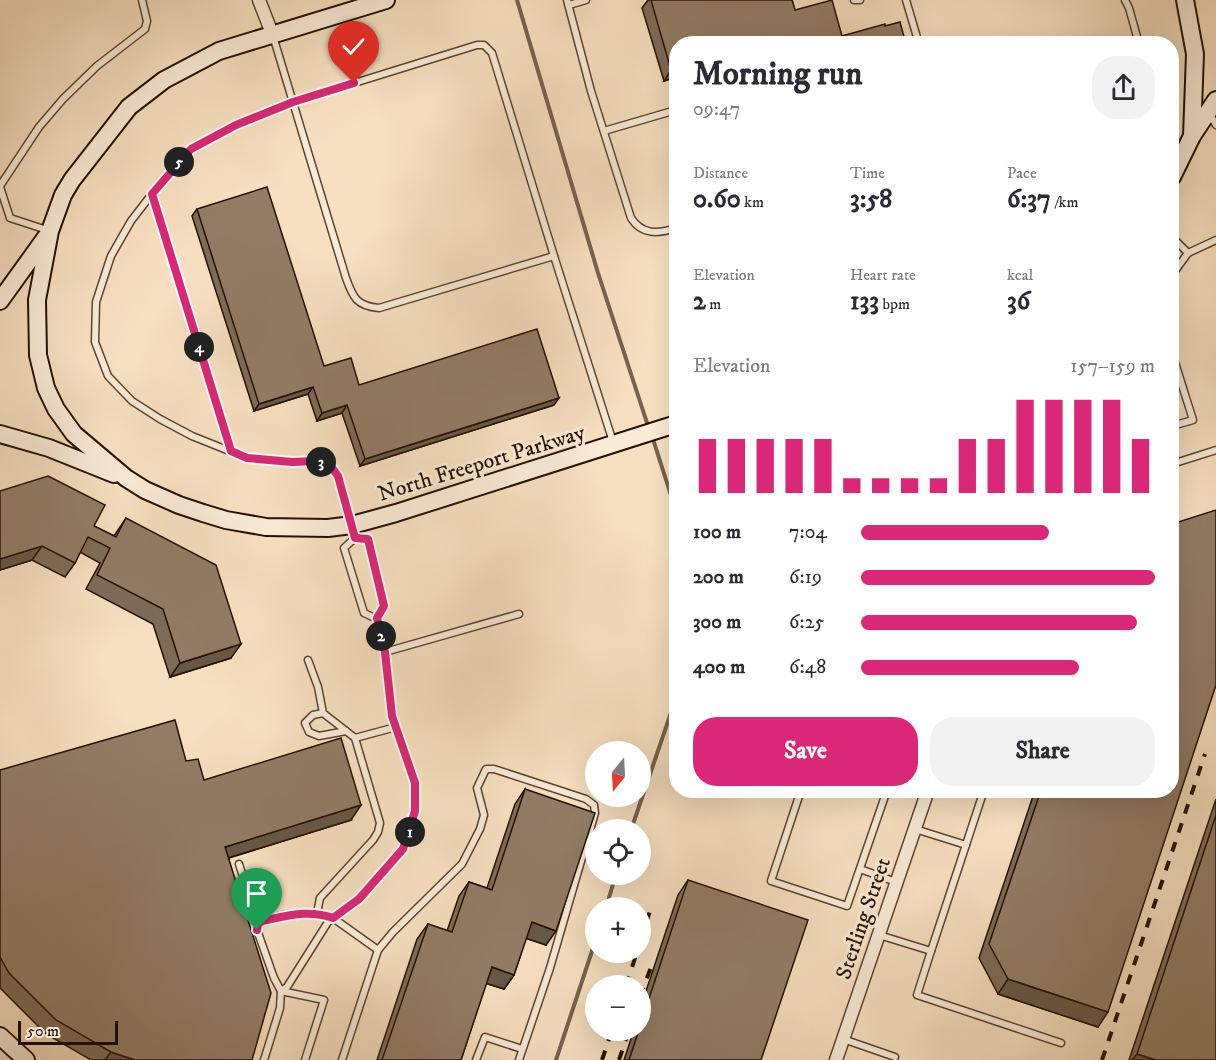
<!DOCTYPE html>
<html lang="en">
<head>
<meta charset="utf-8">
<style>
  body { margin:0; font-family:"IM FELL DW Pica",serif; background:#f2f2f3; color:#2b2b33; height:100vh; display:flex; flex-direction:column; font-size:22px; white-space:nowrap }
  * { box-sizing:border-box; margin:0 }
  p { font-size:20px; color:#7c7c81 }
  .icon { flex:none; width:33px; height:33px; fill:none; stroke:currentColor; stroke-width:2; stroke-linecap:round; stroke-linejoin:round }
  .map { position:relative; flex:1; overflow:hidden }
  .panel { position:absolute; left:669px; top:36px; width:510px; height:762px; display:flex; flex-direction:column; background:#fff; border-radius:24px; box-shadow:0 6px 24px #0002 }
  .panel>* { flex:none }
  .needle { width:39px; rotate:198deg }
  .controls { position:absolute; left:585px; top:741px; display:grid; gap:12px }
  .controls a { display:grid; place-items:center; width:66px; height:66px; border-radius:50%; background:#fff; box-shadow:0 6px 24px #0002; font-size:30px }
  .scale { position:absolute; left:18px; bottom:15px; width:100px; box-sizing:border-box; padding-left:6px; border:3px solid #241004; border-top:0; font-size:16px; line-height:21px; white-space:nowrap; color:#241004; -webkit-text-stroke:4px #faebd7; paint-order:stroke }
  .pin { position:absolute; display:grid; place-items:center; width:51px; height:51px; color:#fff; margin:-62px -26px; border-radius:50% 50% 50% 0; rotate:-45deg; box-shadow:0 0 6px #0007 }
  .pin .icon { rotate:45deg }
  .km { position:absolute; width:30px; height:30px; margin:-15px; border-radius:50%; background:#222; color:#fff; font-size:16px; line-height:30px; text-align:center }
  .round { display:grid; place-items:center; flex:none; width:63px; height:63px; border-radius:24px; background:#f2f2f3 }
  .overview { display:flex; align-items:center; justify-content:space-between; height:102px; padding:0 24px }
  h1 { font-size:33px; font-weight:700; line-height:45px }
  .figures { display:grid; grid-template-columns:repeat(3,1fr); gap:9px; height:102px; padding:6px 24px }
  .figures div { display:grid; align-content:center }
  .figures b { font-size:26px; font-weight:700 }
  .figures small { font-size:16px; font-weight:400 }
  .figures p { font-size:16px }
  .chart { height:168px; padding:12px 24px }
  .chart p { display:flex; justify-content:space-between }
  .chart svg { width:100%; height:108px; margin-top:6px; stroke:#db2777; stroke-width:6 }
  .button { display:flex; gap:12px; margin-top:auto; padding:12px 24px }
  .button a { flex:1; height:69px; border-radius:24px; background:#db2777; color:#fff; font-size:24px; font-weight:700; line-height:69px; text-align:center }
  .button a+a { background:#f2f2f3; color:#2b2b33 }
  ul { padding:0 24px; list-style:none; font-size:20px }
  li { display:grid; grid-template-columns:96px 72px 1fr; align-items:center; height:45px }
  li i { height:15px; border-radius:8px; background:#db2777 }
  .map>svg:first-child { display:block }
</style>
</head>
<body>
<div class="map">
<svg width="1216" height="1060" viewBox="0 0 1216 1060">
  <rect width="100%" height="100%" fill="#f7e0c1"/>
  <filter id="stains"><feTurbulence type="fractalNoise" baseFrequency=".00333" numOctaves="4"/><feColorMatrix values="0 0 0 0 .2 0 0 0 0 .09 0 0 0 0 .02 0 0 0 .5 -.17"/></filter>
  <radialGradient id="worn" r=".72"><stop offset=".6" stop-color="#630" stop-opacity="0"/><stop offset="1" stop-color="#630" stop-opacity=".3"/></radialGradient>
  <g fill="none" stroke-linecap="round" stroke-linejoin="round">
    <g stroke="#77624f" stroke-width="4">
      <path d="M517 0 598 273 649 429"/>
      <path d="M652 436 676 511"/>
      <path d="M631 830 676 698"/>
      <path d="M606 908 616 874"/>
      <path d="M556 1060 596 939"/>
    </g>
    <g stroke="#594433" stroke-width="9">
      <g id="lane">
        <path d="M567 0 591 91 631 218C642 235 658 234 676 228"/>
        <path d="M854 0H860"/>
        <path d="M906 0 919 44"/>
        <path d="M1125 0 1129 8 1139 44"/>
        <path d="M569 5 586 0"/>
        <path d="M273 36 346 278C353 298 357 306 379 308L554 256 613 442"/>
        <path d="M1209 112 1216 125"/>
        <path d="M604 131 676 110"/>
        <path d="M0 186 39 127 63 99 97 66 145 29 147 21 142 0"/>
        <path d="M0 187 10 218 50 231"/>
        <path d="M152 194 231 451"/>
        <path d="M1172 237 1188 253 1216 240"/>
        <path d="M1172 275 1188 253"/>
        <path d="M1172 353 1193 420 1172 426"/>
        <path d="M1172 464 1216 450"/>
        <path d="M355 538 338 476 330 465 317 461 292 462 247 458 192 436 160 419 132 401 108 376 95 342 96 302 111 256 131 221 165 177 191 149 236 125 293 102 477 45H484L492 53 554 256"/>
        <path d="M385 652 519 614"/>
        <path d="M308 660 318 687 323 713 355 738 380 823 378 832 373 840 320 898 317 913"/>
        <path d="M323 713 313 715 305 723 309 732 319 736 346 731"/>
        <path d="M355 738 396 727"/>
        <path d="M801 790 771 881 847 906 886 793 880 790"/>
        <path d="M915 829 966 845"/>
        <path d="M239 864 258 924"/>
        <path d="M860 869 896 882"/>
        <path d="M879 935 931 951 984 790"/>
        <path d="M931 951 917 995 1061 1043"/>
        <path d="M843 1039 895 1057"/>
        <path d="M264 1060 280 1008 281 991 287 987 328 922 333 918 378 950"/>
        <path d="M305 1060 324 1000 281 991 274 978 257 930 258 924C277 912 313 910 333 918L359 899 403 849 415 811V783L392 716 385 652 377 619 384 606 368 539 355 538 344 548 364 613 377 619"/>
        <path d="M342 1060 378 950 393 932 462 864 480 829 484 815 477 788 486 769H494L586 799 594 805 595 813 550 968 519 1060"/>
        <path d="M476 1060 485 1037 522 1049"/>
      </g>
    </g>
    <g stroke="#594433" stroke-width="15">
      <g id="street">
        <path d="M259 0 273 36"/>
        <path d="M836 1060 928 790"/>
      </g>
    </g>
    <g stroke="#241004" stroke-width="20">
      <g id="secondary">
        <path d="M386 0 219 51 164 80 129 107 72 180 63 195 50 231 37 300 38 355 46 388 56 409 74 434 126 478 145 490 179 505 203 513 226 520 266 527 328 528 352 525 396 513 676 424"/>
        <path d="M1185 0 1195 54 1192 136"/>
        <path d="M1172 177 1192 136 1216 100"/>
        <path d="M0 301 46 237"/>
        <path d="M0 434 49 448 114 474"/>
        <path d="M0 1036 26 1060"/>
      </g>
    </g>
    <use href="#lane" stroke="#faebd7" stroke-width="6"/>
    <use href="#street" stroke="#faebd7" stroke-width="12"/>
    <use href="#secondary" stroke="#faebd7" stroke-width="16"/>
    <g stroke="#241004" stroke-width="4" stroke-dasharray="10 10" stroke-linecap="butt">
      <path d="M640 941 652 905"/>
      <path d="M626 986 637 952"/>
      <path d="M640 997 651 967"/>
      <path d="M602 1060 612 1030"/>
      <path d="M619 1060 629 1030"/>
      <path d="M1102 1060 1205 754"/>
    </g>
  </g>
  <g fill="#7e6b58" stroke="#241004" stroke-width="1.5">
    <path d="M648 0H792L795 10 842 36 885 26 906 44H676V77L664 81 642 8Z"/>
    <path d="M197 209 324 366 359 385 554 405 360 466 342 413 317 421 308 394 254 411 192 216Z"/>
    <path d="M0 491 94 526 114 536 126 518 231 658 170 677 153 624 86 589 100 563 80 552 75 563 65 577 32 560 0 570Z"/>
    <path d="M186 761 204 780 351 820 229 858 252 1060H91L46 1034 0 988V770Z"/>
    <path d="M525 789 546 945 526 938 514 975 504 989 486 983 461 1060H377L417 939 428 924 447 931 459 896 469 882 487 888 515 804Z"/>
    <path d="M1035 790H1172L1098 1027 998 994 979 958Z"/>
    <path d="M1216 799V1060H1129Z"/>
    <path d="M688 880 761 1060H624L634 1030H640V1009L678 895Z"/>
  </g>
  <g fill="#665747" stroke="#241004" stroke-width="1.5">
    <path d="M782 38 778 44H763Z"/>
    <path d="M676 68V77L664 81 671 70Z"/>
    <path d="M313 387 308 394 254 411 259 404Z"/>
    <path d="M559 398 554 405 360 466 365 459Z"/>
    <path d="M347 405 342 413 317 421 322 413Z"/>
    <path d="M42 546 32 560 0 570V559Z"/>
    <path d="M241 644 231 658 170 677 180 663Z"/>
    <path d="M361 805 351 820 215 862 225 847Z"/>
    <path d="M532 922 556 931 546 945 522 937Z"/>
    <path d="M492 967 514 975 504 989 482 982Z"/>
    <path d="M1008 979 1108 1012 1098 1027 998 994Z"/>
    <path d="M111 1052 135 1060H105Z"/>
    <path d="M1137 1054 1156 1060H1132Z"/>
  </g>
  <g fill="#927c66" stroke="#241004" stroke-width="1.5">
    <path d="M651 0H792L795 10 832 0 842 36 885 24V26L900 22 906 44H784L782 38 763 44H676V68L671 70Z"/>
    <path d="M267 187 324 366 351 358 359 385 537 329 559 398 365 459 347 405 322 413 313 387 259 404 197 209Z"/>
    <path d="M48 476 105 505 94 526 116 537 126 518 216 565 241 644 180 663 163 609 97 575 110 548 88 537 75 563 42 546 0 559V491Z"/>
    <path d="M1216 510V685L1108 1012 1008 979 989 944 1041 790H1172V524Z"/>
    <path d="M175 720 186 761 198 759 204 780 341 738 361 805 225 847 271 993 252 1060H135L111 1052 56 1020 9 973 0 957V770Z"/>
    <path d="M525 789 595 813 556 931 532 922 514 975 492 967 461 1060H382L428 924 452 932 469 882 492 890Z"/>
    <path d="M1216 815V1060H1156L1137 1054Z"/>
    <path d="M688 880 808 920 761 1060H629L639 1030H640V1026Z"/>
  </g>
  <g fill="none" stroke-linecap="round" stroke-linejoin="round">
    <g stroke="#fff" stroke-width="12">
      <path id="route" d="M257 930 258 924 262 921C287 916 308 909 333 918L359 899 403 849 415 811V783L392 716 385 652 377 618 384 606 368 539 355 538 338 476 330 465 316 461 292 462 247 458 231 451 152 194 191 149 236 125 293 102 354 83"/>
    </g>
    <use href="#route" stroke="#db2777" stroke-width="8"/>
  </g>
  <g text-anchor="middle" stroke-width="6" stroke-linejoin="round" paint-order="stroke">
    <g font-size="22" fill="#241004" stroke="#faebd7">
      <text transform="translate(481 462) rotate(-17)" y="8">North Freeport Parkway</text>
      <text transform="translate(862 918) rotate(-71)" y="8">Sterling Street</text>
    </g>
  </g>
  <rect width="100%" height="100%" filter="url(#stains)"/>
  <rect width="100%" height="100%" fill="url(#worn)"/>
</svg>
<div class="controls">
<a><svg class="needle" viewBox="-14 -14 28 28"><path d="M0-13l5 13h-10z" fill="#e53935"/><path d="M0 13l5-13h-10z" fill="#7c7c81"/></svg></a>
<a><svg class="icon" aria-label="locate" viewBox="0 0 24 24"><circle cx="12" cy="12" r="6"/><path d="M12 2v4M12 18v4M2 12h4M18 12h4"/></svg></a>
<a>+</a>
<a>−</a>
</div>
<div class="scale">50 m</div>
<div class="pin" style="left:257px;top:930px;background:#1e9e55"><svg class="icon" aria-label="arrive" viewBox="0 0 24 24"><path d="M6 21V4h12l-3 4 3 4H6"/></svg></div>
<div class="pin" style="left:354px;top:83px;background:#d93025"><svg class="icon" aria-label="check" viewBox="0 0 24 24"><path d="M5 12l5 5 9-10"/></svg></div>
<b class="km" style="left:410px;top:832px">1</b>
<b class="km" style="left:381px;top:636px">2</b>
<b class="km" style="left:321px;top:462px">3</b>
<b class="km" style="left:199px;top:347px">4</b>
<b class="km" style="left:179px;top:162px">5</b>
<section class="panel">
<div class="overview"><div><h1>Morning run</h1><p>09:47</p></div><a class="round"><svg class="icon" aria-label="share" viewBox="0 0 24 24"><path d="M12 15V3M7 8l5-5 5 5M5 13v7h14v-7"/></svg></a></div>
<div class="figures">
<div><p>Distance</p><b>0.60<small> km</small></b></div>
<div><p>Time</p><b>3:58</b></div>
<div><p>Pace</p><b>6:37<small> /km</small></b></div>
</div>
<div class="figures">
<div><p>Elevation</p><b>2<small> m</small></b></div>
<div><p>Heart rate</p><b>133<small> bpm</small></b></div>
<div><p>kcal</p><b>36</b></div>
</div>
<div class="chart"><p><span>Elevation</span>157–159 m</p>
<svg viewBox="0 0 160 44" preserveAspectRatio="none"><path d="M5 44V22M15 44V22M25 44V22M35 44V22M45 44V22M55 44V38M65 44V38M75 44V38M85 44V38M95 44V22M105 44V22M115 44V6M125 44V6M135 44V6M145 44V6M155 44V22"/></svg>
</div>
<ul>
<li><b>100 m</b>7:04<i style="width:64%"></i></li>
<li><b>200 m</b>6:19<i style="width:100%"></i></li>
<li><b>300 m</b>6:25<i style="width:94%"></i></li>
<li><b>400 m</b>6:48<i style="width:74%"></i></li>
</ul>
<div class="button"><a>Save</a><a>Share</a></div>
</section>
</div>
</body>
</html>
